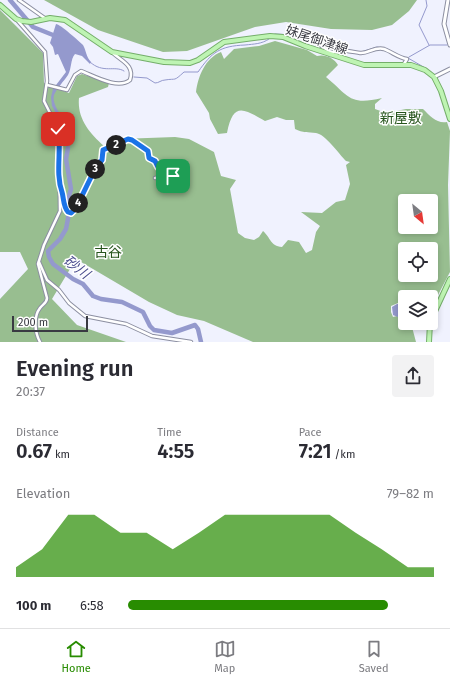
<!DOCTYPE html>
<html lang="en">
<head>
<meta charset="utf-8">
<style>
  body { margin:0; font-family:"Fira Sans","Noto Sans JP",sans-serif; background:#f2f2f3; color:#2b2b33; height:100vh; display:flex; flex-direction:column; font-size:15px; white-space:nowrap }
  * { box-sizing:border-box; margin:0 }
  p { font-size:13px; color:#7c7c81 }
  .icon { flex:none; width:22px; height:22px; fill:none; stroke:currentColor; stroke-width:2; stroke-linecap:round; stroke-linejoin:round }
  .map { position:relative; height:342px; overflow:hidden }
  .side { display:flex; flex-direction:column; background:#fff; flex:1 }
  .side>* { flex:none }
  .needle { width:26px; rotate:151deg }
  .buttons { position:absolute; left:398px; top:194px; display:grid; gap:8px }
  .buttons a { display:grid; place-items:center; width:40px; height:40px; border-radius:4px; background:#fff; box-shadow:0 2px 6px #0003; font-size:20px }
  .scale { position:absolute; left:12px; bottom:10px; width:76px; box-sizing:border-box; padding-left:4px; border:2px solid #393a42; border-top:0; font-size:11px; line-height:14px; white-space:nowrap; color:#393a42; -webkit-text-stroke:3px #fff; paint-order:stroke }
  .pin { position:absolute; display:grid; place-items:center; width:34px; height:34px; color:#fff; margin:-17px; border-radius:8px; box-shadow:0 2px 6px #0006 }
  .km { position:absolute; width:20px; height:20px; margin:-10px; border-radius:50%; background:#222; color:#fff; font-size:11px; line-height:20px; text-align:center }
  .round { display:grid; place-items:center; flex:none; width:42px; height:42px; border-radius:4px; background:#f2f2f3 }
  .overview { display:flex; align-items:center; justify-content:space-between; height:68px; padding:0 16px }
  h1 { font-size:22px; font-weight:600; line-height:30px }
  .stats { display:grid; grid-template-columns:repeat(3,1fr); gap:6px; height:68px; padding:4px 16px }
  .stats div { display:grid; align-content:center }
  .stats b { font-size:20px; font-weight:600 }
  .stats small { font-size:11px; font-weight:400 }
  .stats p { font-size:11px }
  .chart { height:112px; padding:8px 16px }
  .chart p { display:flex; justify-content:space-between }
  .chart svg { width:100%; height:72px; margin-top:4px; fill:#288c01; opacity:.7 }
  ul { padding:0 16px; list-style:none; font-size:13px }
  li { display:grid; grid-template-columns:64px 48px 1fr; align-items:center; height:30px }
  li i { height:10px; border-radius:5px; background:#288c01 }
  .tab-bar { display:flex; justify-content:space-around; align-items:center; height:56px; border-top:1px solid #e1e1e2; background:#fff; font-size:11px; color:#7c7c81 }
  .tab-bar a { display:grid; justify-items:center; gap:2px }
  .tab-bar .selected { color:#288c01 }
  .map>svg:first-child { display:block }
</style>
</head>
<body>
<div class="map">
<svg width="450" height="342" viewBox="0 0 450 342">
  <rect width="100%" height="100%" fill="#f0f2fe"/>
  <g fill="#98be90" fill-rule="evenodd">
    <path d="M44 0H417L409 11 392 25 372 30 331 29 286 22 255 27 187 51 163 52 98 30Z"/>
    <path d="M0 10 43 53 44 83 69 93 77 76 82 74 109 83 108 87 79 98C77 118 89 133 104 146L120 139 175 137 189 139 214 152 221 176 236 180 230 189 238 233 245 238 254 240 259 237 263 231C271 238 270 246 282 247L288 240 299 242 306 253 312 250 316 232 320 226 301 212 322 213 336 202 345 200 350 184 346 165 350 162 346 161C339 154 325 134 316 133 308 132 303 133 295 129L294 120H286L277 117 265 121C243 108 233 102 227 133L218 134 210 119 209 113 196 92C198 77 205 58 221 52L224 59 234 49 259 46 275 41 307 50 317 56C325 54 334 58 338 65L326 77C349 96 349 106 382 98L375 104V109L386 113 406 109H423C430 116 437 124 447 122L450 131 448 185 450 272 438 295C427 294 417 297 405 297V300L391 306V312L393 317 397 316 412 327 416 342H253L204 321 177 315 149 302 76 259 52 299 77 325 126 342H0V299L28 269 20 252H0ZM405 201H431V227H405ZM405 249H431V275H405Z"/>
  </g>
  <g fill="#9499cd">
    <path d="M56 24C60 24 80 42 83 45 86 50 86 57 91 62L90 64 82 56 75 54C70 60 72 68 68 75 64 81 57 88 54 95 50 110 77 125 67 153H66L68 135 52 106 51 97 53 89 66 72 58 54 55 55 53 47 50 43Z"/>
    <path d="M397 304H405V320L393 315 392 307Z"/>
  </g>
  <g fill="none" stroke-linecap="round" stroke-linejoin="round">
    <g stroke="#9499cd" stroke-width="1">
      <path d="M426 0 427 6 419 25 429 45"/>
      <path d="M297 29 305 32"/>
      <path d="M275 34 294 35"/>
      <path d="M314 39 322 45"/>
      <path d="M361 52 377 47 387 49"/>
      <path d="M409 57 430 45H447"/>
      <path d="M408 58 427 69"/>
      <path d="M90 62C103 74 115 65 124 71"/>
      <path d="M134 77 147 78 155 83C159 83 161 80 165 80 177 78 173 82 184 72H198C212 52 220 46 245 45 254 44 262 44 269 39"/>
    </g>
    <g stroke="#9499cd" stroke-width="4.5">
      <path d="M10 0 33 27 58 37"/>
      <path d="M68 148 66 159 71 189 68 200 70 208 66 229 60 239 48 251 49 257 53 264 73 279 83 284 93 296 101 299 122 302 143 312 150 326 154 330 172 333 195 325 198 329 201 342"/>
    </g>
    <g stroke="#8c8fa1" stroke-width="4.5">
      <g id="minor">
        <path d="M19 0 46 19"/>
        <path d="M17 20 45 52 47 81 44 101 58 129 59 139 60 211 44 245 38 264 47 298C47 303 43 304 40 308 33 317 35 333 40 342"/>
        <path d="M295 34 296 30C307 31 321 49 332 52"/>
        <path d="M330 55C336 47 352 52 360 53 368 54 375 46 384 49 392 52 399 58 407 59L404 64"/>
        <path d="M47 85 67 90 75 75 81 71C94 76 118 90 130 80 135 65 121 61 113 53"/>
        <path d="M60 189 66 210 71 213 76 209 96 167 102 160 103 150 128 139 132 140 148 151 149 158 155 161 158 167 173 176 172 179 161 177 155 178"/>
        <path d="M39 262 47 280 59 290 69 303 85 316 126 324 152 336 191 342"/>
      </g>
    </g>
    <g stroke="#8c8fa1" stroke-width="5">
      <g id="tertiary">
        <path d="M448 0 444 24 450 45"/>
        <path d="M434 77 450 69"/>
      </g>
    </g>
    <g stroke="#74ae6a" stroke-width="6">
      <g id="primary">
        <path d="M0 5 16 19 22 21 31 22 50 18 65 20 112 52 164 62 190 63 198 60 224 42 270 36 283 37 305 46 364 65H411L425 70 434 77 441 91 450 119"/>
        <path d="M431 320 450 279"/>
        <path d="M429 342 430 323"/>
      </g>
    </g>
    <use href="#minor" stroke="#fff" stroke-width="2.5"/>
    <use href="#tertiary" stroke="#fff" stroke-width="3"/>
    <use href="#primary" stroke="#bef4b3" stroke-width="4"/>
  </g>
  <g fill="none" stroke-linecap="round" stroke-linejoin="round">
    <g stroke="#fff" stroke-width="8">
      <path id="route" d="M58 129C62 150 55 172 62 192 64 199 63 206 68 212L71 213 76 208 96 167 102 160 103 150 128 139 132 140 148 151 149 158 155 161 158 167 173 176"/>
    </g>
    <use href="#route" stroke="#1a73e8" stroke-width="5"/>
  </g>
  <g text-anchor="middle" stroke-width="3" stroke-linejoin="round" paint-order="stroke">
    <g font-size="13" fill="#393a42" stroke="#fff">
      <text transform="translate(317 39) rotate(19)" y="5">妹尾御津線</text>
    </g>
    <g font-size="14" fill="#27551d" stroke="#fff">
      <text x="401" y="123">新屋敷</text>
      <text x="108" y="257">古谷</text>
    </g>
    <g font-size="14" font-style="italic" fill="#4b4d8f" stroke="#fff">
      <text transform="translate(77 267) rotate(37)" y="5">砂川</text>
    </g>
  </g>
</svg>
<div class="buttons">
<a><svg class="needle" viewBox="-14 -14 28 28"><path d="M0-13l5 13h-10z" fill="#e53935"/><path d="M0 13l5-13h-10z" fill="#7c7c81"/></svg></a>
<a><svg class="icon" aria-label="locate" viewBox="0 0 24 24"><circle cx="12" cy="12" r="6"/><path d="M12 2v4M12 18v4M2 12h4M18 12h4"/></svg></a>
<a><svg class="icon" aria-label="layers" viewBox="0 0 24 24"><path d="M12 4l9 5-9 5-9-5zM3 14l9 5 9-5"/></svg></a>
</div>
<div class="scale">200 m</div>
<div class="pin" style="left:173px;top:176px;background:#1e9e55"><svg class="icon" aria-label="arrive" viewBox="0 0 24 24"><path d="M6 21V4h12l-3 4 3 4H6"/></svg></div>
<div class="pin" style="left:58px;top:129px;background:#d93025"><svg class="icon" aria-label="check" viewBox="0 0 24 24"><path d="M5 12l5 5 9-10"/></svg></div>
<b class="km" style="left:116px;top:145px">2</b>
<b class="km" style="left:95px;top:169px">3</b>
<b class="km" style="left:78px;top:203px">4</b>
</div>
<section class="side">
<div class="overview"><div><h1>Evening run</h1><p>20:37</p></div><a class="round"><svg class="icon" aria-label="share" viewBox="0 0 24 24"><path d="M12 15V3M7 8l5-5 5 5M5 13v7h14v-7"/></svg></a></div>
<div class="stats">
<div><p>Distance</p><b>0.67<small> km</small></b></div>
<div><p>Time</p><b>4:55</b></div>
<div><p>Pace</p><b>7:21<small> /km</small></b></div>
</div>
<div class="chart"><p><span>Elevation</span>79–82 m</p>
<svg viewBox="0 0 160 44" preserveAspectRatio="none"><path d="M0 44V38L10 27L20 6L30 6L40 17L50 17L60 27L70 17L80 6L90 6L100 6L110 6L120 6L130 17L140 27L150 38L160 38V44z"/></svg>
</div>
<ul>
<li><b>100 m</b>6:58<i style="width:85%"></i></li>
</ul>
</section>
<nav class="tab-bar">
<a class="selected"><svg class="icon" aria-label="home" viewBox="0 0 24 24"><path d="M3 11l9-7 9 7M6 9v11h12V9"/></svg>Home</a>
<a><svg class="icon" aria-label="map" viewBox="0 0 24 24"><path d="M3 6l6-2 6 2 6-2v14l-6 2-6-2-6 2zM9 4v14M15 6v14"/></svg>Map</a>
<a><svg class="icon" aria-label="saved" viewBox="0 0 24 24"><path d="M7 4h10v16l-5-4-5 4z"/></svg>Saved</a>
</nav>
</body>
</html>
